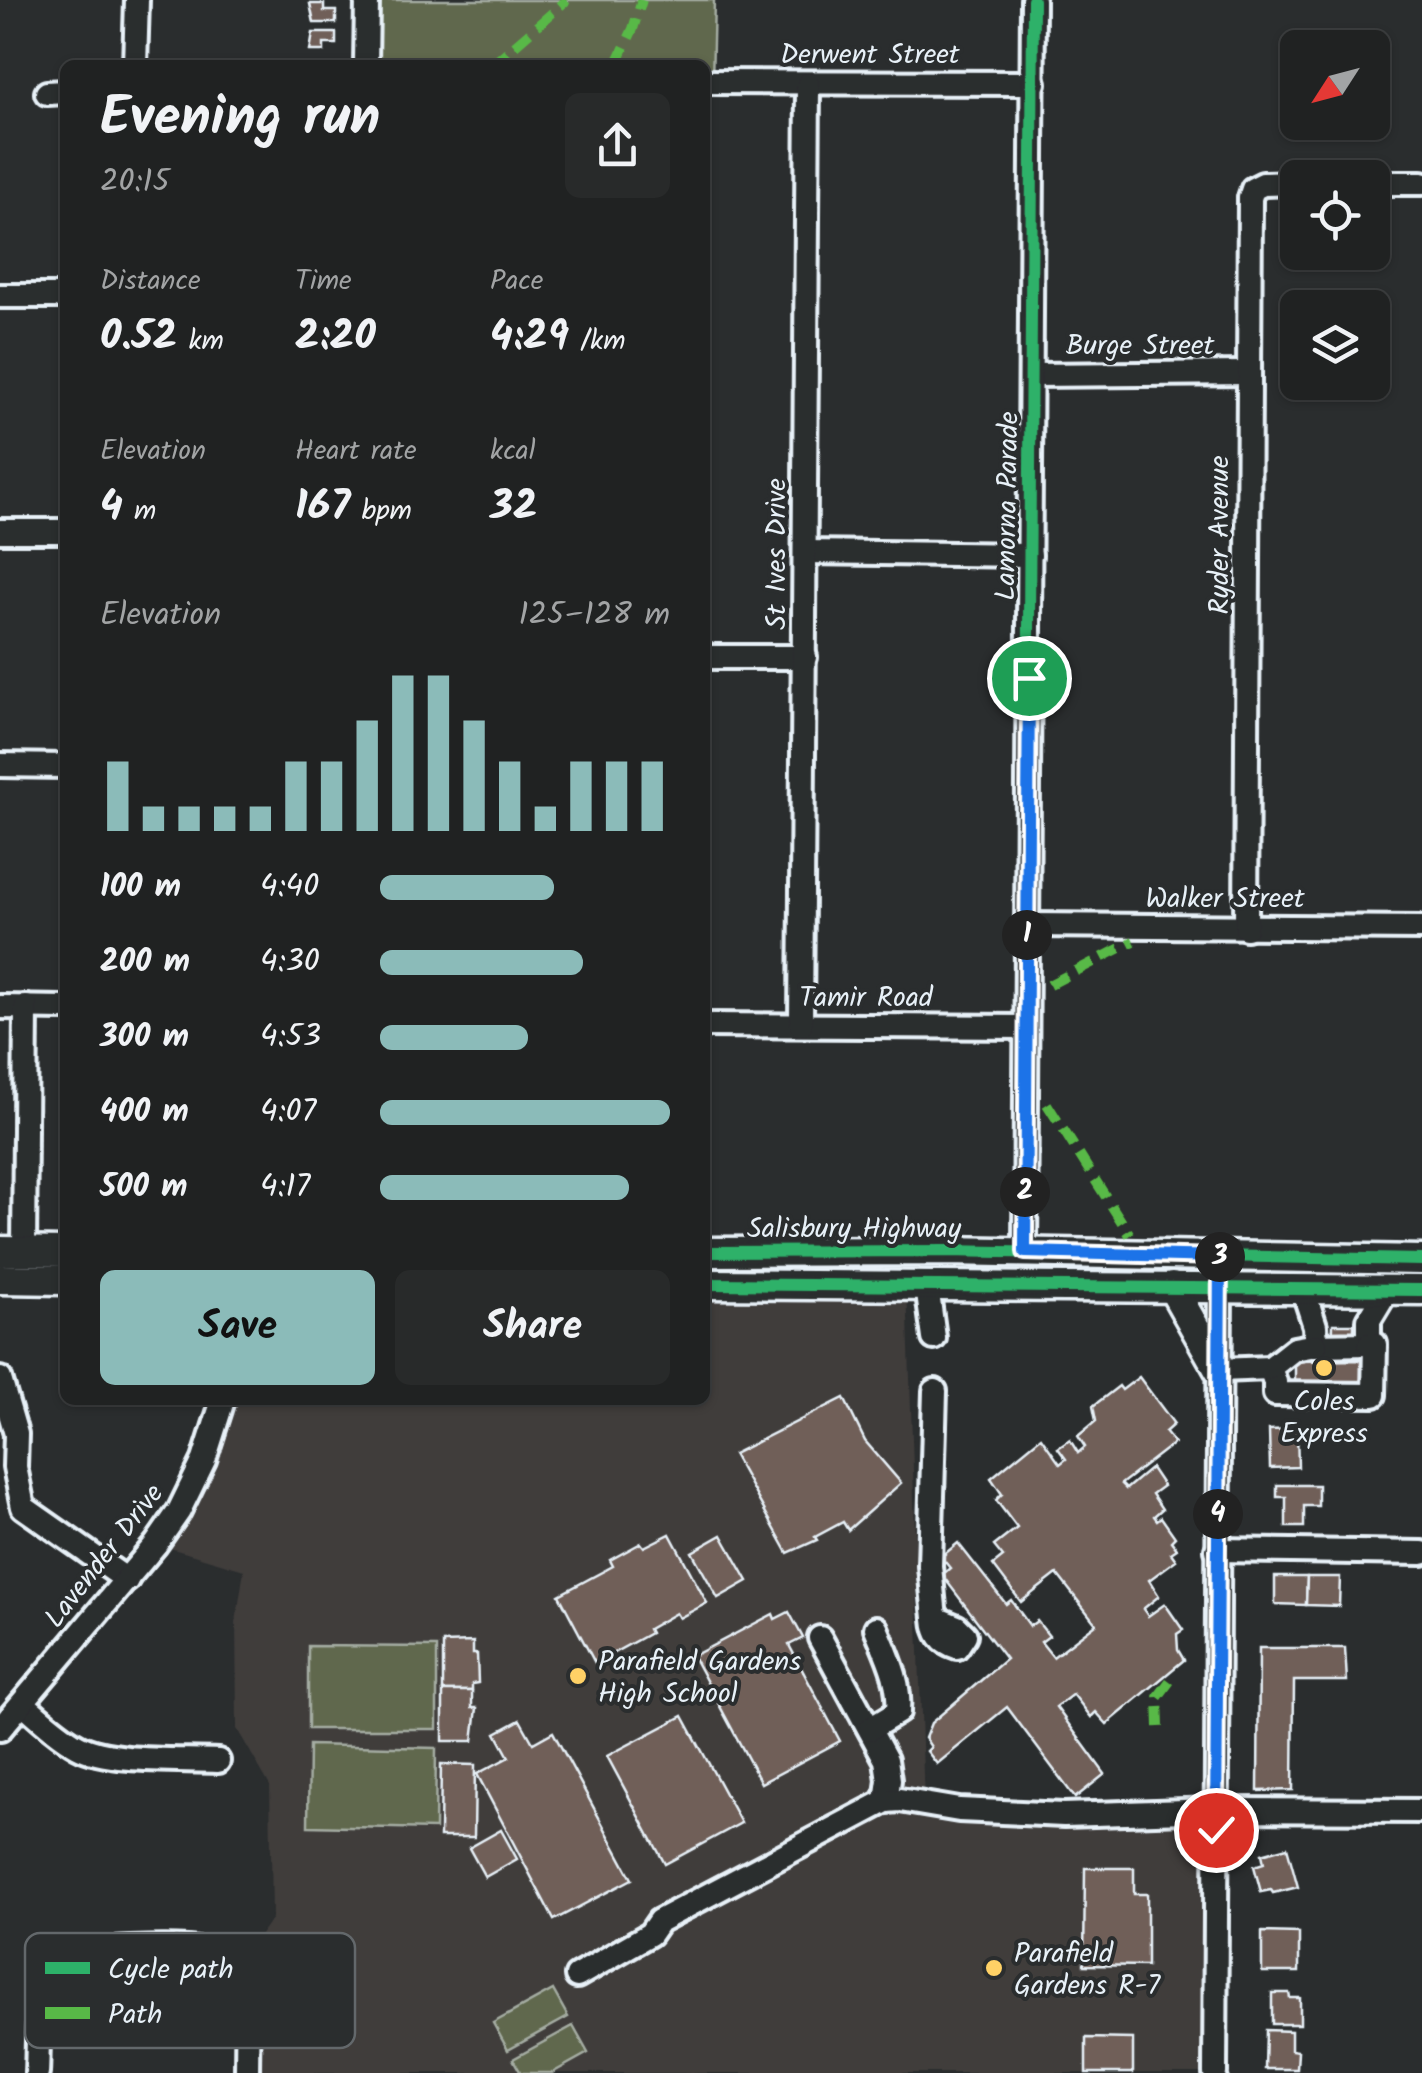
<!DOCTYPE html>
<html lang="en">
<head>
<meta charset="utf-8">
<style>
  body { margin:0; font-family:Kalam,sans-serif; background:#282a2a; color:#f1f3f6; height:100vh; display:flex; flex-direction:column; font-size:38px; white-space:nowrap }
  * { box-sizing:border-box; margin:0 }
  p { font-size:32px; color:#a2a4a5 }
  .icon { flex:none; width:55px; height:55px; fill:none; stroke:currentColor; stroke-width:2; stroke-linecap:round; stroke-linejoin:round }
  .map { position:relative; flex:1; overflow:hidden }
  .drawer { position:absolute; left:60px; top:60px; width:650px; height:1345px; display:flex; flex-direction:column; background:#202222; border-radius:15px; box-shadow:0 2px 8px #0004,0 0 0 2px #3d3f40 }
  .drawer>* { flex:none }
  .needle { width:65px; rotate:234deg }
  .fabs { position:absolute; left:1280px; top:30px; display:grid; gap:20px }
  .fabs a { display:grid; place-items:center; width:110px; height:110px; border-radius:15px; background:#202222; box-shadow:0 2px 8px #0004,0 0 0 2px #3d3f40; font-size:50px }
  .pin { position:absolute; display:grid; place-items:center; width:85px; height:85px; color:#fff; margin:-42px; border:5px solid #fff; border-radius:50%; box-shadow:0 2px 10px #0007 }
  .km { position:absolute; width:50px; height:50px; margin:-25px; border-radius:50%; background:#222; color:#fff; font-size:28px; line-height:50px; text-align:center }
  .round { display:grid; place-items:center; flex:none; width:105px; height:105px; border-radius:15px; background:#282a2a }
  .headline { display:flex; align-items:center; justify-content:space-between; height:170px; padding:0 40px }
  h1 { font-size:55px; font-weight:700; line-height:75px }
  .figures { display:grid; grid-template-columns:repeat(3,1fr); gap:15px; height:170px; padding:10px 40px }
  .figures div { display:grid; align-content:center }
  .figures b { font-size:42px; font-weight:700 }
  .figures small { font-size:28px; font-weight:400 }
  .figures p { font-size:28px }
  .chart { height:280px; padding:20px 40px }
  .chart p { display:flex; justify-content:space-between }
  .chart svg { width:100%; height:180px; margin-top:10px; stroke:#8bbbb9; stroke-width:6 }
  .action { display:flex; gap:20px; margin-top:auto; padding:20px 40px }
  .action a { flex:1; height:115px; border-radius:15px; background:#8bbbb9; color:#111; font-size:40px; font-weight:700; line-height:115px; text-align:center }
  .action a+a { background:#282a2a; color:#f1f3f6 }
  ul { padding:0 40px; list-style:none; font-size:32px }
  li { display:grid; grid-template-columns:160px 120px 1fr; align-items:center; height:75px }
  li i { height:25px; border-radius:12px; background:#8bbbb9 }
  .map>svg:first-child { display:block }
</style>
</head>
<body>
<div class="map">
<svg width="1422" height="2073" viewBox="0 0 1422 2073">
  <rect width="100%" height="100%" fill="#2a2d2e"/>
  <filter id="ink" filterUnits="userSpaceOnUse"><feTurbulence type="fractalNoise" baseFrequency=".01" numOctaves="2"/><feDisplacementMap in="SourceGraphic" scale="20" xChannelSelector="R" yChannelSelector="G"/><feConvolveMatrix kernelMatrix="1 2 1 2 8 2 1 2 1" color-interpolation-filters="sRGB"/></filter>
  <g filter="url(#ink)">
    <path fill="#3f3c3b" d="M705 1284 907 1286 924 1804 1216 1810 1215 2073H247L239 1964 272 1918 270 1786 237 1729 236 1622 244 1570 156 1544 223 1400H705Z"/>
    <g fill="#60674d" stroke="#a4aca2" stroke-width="2.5">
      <path d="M366 0H714L712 82H705V65H366Z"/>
      <path d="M308 1646 437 1647V1729H308Z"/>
      <path d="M309 1745 436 1748 435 1829 308 1826Z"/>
      <path d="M553 1990 568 2017 508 2050 493 2023Z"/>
      <path d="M573 2026 588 2053 552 2073H521L513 2059Z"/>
    </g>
    <g fill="#6f5e58" stroke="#e8f1f8" stroke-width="2.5">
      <path d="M310 4H324V11H336V23H314Z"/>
      <path d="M313 33H336V44H324V51H310Z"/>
      <path d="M1333 1324H1354V1360H1332Z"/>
      <path d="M1362 1360V1383H1295V1361Z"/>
      <path d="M1139 1377 1174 1424 1165 1432 1174 1443 1121 1484 1126 1489 1151 1468 1163 1486 1152 1494 1162 1509 1154 1516 1157 1520 1161 1517 1175 1537 1171 1541 1177 1549 1171 1553 1176 1560 1149 1580 1159 1596 1143 1609 1148 1616 1165 1604 1183 1630 1177 1634 1178 1650 1184 1660 1107 1724 1096 1712 1091 1717 1073 1694 1056 1707 1105 1774 1075 1798 1007 1707 937 1764 927 1751 931 1747 925 1738 931 1723 1006 1659 942 1575 950 1568 941 1557 958 1543 1006 1604 1011 1600 1030 1626 1037 1621 1049 1636 1041 1642 1053 1657 1096 1624 1057 1574 1021 1602 993 1565 1003 1557 994 1546 1017 1528 996 1500 1002 1494 991 1478 1041 1437 1060 1464 1066 1459 1058 1448 1070 1440 1078 1453 1085 1447 1078 1436 1096 1421 1093 1406 1119 1386 1122 1390Z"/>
      <path d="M844 1398 865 1441 901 1483 848 1530 843 1522 815 1537 817 1540 788 1553 733 1454Z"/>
      <path d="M1297 1429 1298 1467 1270 1468 1269 1430Z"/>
      <path d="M1277 1485H1318V1506H1304V1527H1286V1497H1277Z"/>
      <path d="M670 1534 707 1603 679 1618 676 1613 648 1629 650 1633 595 1663 559 1595 613 1566 610 1560 641 1543 644 1547Z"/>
      <path d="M722 1535 748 1581 718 1598 692 1552Z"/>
      <path d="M1275 1577H1307L1306 1605 1275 1604Z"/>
      <path d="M1307 1577H1340L1339 1606 1306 1605Z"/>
      <path d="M789 1612 803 1638 789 1645 840 1741 761 1783 693 1656 773 1614 775 1619Z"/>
      <path d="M473 1642V1654H477L478 1683 472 1684V1691H443V1643Z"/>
      <path d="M1259 1648H1345L1347 1681H1294L1293 1790 1258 1791Z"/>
      <path d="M443 1691H472V1708H477L473 1741H443Z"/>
      <path d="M683 1716 741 1823 665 1864 607 1756Z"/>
      <path d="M520 1720 533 1743 553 1732 632 1879 554 1920 477 1774 509 1757 496 1733Z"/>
      <path d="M441 1764 475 1765 474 1837H440Z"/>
      <path d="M501 1830 517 1859 485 1877 469 1848Z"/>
      <path d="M1287 1847 1298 1887 1273 1893 1271 1890 1261 1892 1254 1866 1264 1863 1262 1854Z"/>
      <path d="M1085 1868H1134V1894H1147V1966L1084 1965Z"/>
      <path d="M1262 1932 1299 1933V1972H1262Z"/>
      <path d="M1272 1993H1289L1290 1998H1300V2024H1272Z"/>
      <path d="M1266 2030 1291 2031V2050L1298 2051 1297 2069H1265Z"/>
      <path d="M1086 2038 1133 2039V2073H1086Z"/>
    </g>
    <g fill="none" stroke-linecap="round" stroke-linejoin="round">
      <g stroke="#e8f1f8" stroke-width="30">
        <g id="minor">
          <path d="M135 65 137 0"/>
          <path d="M366 65 367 0"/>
          <path d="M705 82 1034 83"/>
          <path d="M47 93 65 92"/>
          <path d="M1372 183H1422"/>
          <path d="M0 296H65"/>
          <path d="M1032 375 1249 373"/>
          <path d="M0 531H65"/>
          <path d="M805 552 1030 555"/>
          <path d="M705 657H805"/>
          <path d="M0 765 65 766"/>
          <path d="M1027 925 1422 928"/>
          <path d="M1246 928 1250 198 1253 189 1263 184 1298 183"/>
          <path d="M0 1007 65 1008"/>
          <path d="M705 1025 1026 1027"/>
          <path d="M801 1025 808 84"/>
          <path d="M24 1251 26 1007"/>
          <path d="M1025 1253 1033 0"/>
          <path d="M927 1286 934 1338"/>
          <path d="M1303 1289 1315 1326 1316 1345 1369 1344V1320L1387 1290"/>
          <path d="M1270 1368 1275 1382V1394L1374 1395 1375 1344H1369"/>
          <path d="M1219 1370 1270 1368 1294 1349 1316 1345"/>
          <path d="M0 1379 16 1434 15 1467 23 1507 127 1580"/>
          <path d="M1217 1550 1422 1553"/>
          <path d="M935 1618C936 1634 941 1642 957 1647L965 1635 957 1627 935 1618 930 1566 935 1391"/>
          <path d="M820 1638 886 1760 889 1780 886 1801"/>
          <path d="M23 1703C40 1718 58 1735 78 1746 109 1763 181 1759 218 1761"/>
          <path d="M0 1729 156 1544 179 1511 204 1460 223 1400"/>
          <path d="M870 1729 898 1712C901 1682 887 1655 876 1628"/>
          <path d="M577 1976 650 1934 659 1921 886 1801 900 1800 959 1810 1064 1815 1216 1810 1422 1811"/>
          <path d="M37 2073C39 2041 34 1969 66 1953 105 1951 197 1941 229 1958 239 1964 244 1971 248 1982L247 2073"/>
          <path d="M1215 2073 1220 1288"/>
        </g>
      </g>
      <g stroke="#e8f1f8" stroke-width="35">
        <g id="major">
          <path d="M0 1251 65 1252"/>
          <path d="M705 1252 946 1251 1422 1260"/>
          <path d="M0 1279 65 1280"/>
          <path d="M705 1284 1422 1290"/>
          <path d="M1172 1287 1219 1370"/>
        </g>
      </g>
      <use href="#minor" stroke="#2a2d2e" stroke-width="22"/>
      <use href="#major" stroke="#2a2d2e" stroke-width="28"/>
      <g stroke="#58b947" stroke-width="10" stroke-dasharray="20 10" stroke-linecap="butt">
        <path d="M492 65 567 0"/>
        <path d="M616 65 633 29 642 0"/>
        <path d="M1049 985 1134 941"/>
        <path d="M1047 1104 1130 1235"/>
        <path d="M1159 1727 1158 1697 1170 1681 1168 1674"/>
      </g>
      <g stroke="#2a2d2e" stroke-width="19">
        <g id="cycleway">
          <path d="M705 1252 946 1251 1422 1260"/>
          <path d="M1025 1253 1033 0"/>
          <path d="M705 1284 1422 1290"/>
        </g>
      </g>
      <use href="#cycleway" stroke="#2db169" stroke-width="12"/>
    </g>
  </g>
  <g fill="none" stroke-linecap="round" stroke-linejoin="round" filter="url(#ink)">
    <g stroke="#fff" stroke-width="20">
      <path id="route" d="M1029 678 1025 1252 1220 1257 1216 1830"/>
    </g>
    <use href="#route" stroke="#1a73e8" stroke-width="12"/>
  </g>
  <g fill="#ffd166" stroke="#2a2d2e" stroke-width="4">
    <circle cx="1324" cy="1368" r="10"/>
    <circle cx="578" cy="1676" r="10"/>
    <circle cx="994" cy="1968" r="10"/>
  </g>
  <g text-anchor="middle" stroke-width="8" stroke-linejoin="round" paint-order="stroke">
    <g font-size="28" fill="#e8f1f8" stroke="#2a2d2e">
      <text x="870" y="63">Derwent Street</text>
      <text x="1140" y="354">Burge Street</text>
      <text transform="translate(1006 506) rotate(-89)" y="10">Lamorna Parade</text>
      <text transform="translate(1218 535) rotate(-90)" y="10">Ryder Avenue</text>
      <text transform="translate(775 554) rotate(-90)" y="10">St Ives Drive</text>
      <text x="1225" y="907">Walker Street</text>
      <text x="866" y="1006">Tamir Road</text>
      <text x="854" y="1237">Salisbury Highway</text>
      <text transform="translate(103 1555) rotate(-52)" y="10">Lavender Drive</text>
    </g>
    <g font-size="28" fill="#e8f1f8" stroke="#2a2d2e" text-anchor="start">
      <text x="1324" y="1410" text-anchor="middle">Coles<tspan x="1324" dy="32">Express</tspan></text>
      <text x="598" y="1670">Parafield Gardens<tspan x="598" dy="32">High School</tspan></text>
      <text x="1014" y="1962">Parafield<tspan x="1014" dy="32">Gardens R-7</tspan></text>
    </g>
  </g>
  <rect x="25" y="1933" width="330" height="115" rx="15" fill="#2a2d2e" stroke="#63686b" stroke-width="2.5"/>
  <rect x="45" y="1962" width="45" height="12" fill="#2db169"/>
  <rect x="45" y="2007" width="45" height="12" fill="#58b947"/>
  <g font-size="28" fill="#e8f1f8">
    <text x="108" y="1978">Cycle path</text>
    <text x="108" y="2023">Path</text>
  </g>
</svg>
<div class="fabs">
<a><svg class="needle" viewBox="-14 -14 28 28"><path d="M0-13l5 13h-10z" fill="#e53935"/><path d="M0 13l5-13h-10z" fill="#a2a4a5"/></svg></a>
<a><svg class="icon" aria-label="locate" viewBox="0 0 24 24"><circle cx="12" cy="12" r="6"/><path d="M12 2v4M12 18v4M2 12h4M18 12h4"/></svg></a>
<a><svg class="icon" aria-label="layers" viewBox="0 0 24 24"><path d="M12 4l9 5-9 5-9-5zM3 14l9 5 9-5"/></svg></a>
</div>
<div class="pin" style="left:1029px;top:678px;background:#1e9e55"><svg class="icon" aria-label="arrive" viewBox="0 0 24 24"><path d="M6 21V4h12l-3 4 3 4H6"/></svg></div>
<div class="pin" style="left:1216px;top:1830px;background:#d93025"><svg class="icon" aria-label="check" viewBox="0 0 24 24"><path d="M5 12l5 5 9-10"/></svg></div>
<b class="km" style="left:1027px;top:935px">1</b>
<b class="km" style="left:1025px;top:1192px">2</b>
<b class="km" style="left:1220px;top:1257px">3</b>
<b class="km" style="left:1218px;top:1514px">4</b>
<section class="drawer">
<div class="headline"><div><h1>Evening run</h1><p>20:15</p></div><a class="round"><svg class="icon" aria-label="share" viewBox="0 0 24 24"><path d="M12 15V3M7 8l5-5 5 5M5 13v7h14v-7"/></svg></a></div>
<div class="figures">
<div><p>Distance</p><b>0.52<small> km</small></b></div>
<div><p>Time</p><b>2:20</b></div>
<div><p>Pace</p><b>4:29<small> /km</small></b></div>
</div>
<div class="figures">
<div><p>Elevation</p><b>4<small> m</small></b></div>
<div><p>Heart rate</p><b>167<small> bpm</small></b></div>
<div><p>kcal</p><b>32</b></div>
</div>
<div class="chart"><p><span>Elevation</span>125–128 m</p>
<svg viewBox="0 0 160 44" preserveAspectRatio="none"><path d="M5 44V27M15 44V38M25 44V38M35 44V38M45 44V38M55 44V27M65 44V27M75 44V17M85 44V6M95 44V6M105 44V17M115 44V27M125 44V38M135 44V27M145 44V27M155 44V27"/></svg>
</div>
<ul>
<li><b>100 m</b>4:40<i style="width:60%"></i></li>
<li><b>200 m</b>4:30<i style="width:70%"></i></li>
<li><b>300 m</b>4:53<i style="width:51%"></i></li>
<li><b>400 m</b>4:07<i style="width:100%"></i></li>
<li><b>500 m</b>4:17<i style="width:86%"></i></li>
</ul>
<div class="action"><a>Save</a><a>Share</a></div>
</section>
</div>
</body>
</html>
